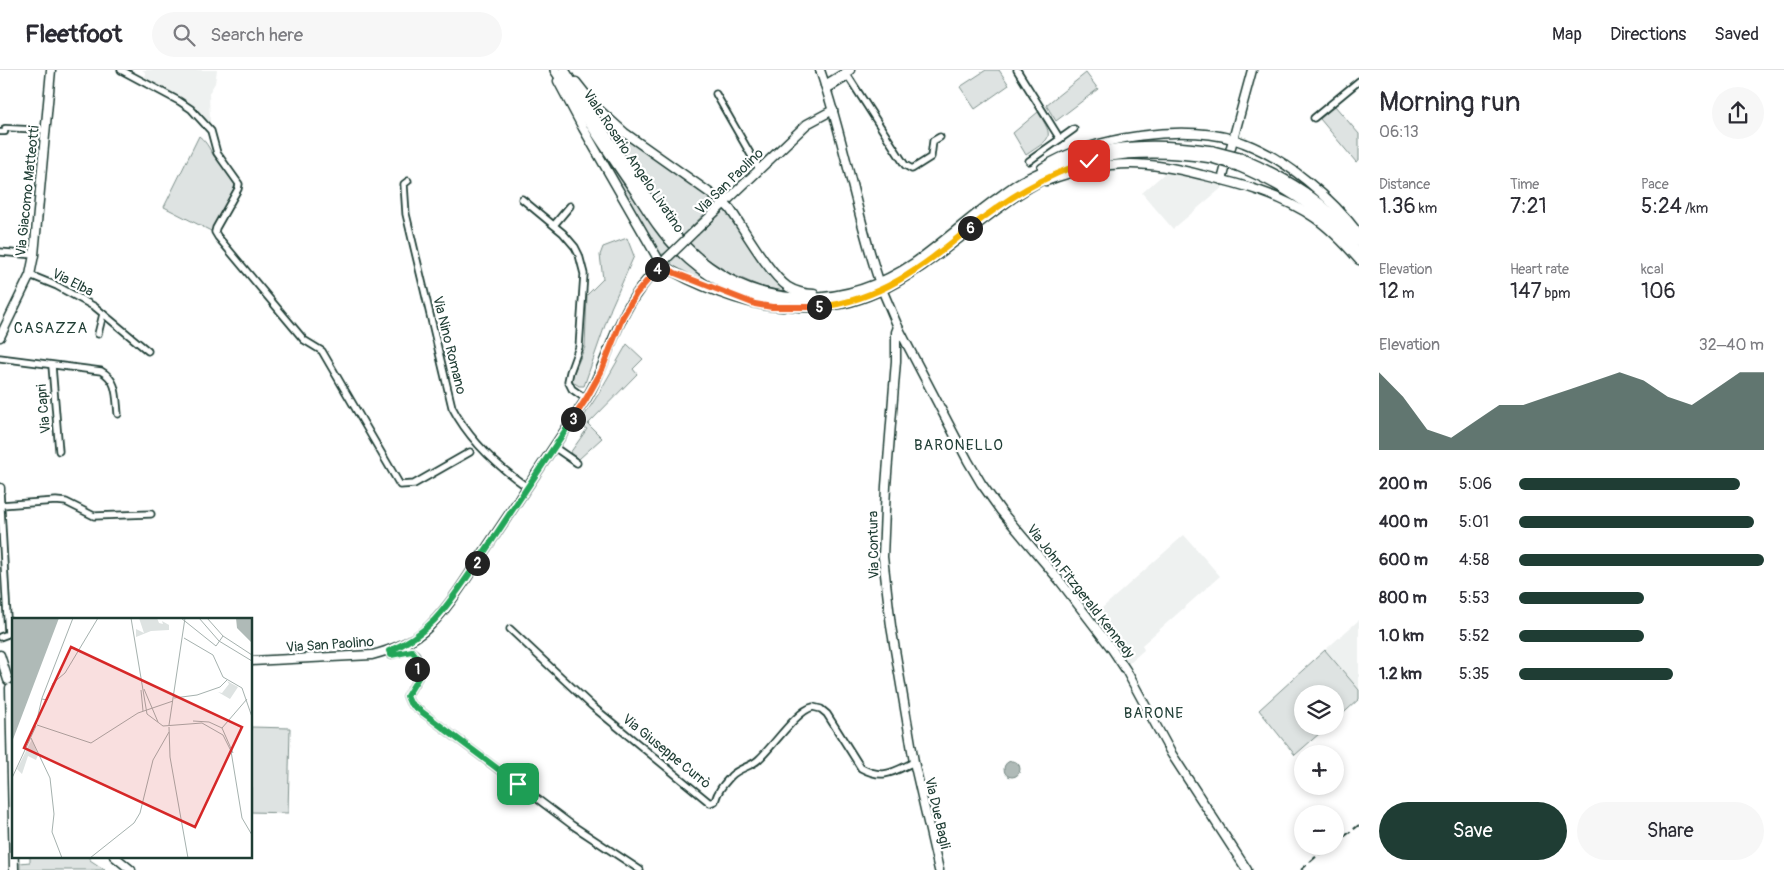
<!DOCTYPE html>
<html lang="en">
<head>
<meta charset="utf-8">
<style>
  body { margin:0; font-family:Pangolin,sans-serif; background:#f7f7f7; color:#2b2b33; height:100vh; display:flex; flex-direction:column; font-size:19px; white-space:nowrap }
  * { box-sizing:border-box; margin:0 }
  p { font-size:16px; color:#7c7c81 }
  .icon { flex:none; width:28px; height:28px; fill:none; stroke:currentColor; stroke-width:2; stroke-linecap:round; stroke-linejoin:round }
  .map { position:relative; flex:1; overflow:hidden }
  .sheet { display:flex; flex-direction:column; background:#fff; width:425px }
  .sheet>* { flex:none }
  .controls { position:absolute; left:1294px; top:615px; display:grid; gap:10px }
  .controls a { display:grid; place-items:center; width:50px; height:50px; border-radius:50%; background:#fff; box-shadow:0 2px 8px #0003; font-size:25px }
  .pin { position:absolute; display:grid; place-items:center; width:42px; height:42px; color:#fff; margin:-21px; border-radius:10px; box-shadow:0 2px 8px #0006 }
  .km { position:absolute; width:25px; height:25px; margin:-12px; border-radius:50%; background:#222; color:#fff; font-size:14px; line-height:25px; text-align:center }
  .round { display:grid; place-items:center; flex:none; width:52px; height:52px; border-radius:26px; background:#f7f7f7 }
  .summary { display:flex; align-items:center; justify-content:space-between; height:85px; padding:0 20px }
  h1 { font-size:28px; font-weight:600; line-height:38px }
  .metrics { display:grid; grid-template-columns:repeat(3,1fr); gap:8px; height:85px; padding:5px 20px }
  .metrics div { display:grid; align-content:center }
  .metrics b { font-size:21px; font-weight:600 }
  .metrics small { font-size:14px; font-weight:400 }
  .metrics p { font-size:14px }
  .chart { height:140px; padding:10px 20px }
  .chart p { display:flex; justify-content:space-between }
  .chart svg { width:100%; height:90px; margin-top:5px; fill:#1f3d34; opacity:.7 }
  .action { display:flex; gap:10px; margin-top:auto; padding:10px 20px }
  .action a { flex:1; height:58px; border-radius:30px; background:#1f3d34; color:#fff; font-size:20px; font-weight:600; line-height:58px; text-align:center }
  .action a+a { background:#f7f7f7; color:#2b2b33 }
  ul { padding:0 20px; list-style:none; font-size:16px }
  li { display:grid; grid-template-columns:80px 60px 1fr; align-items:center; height:38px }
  li i { height:12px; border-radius:6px; background:#1f3d34 }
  header { display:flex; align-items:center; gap:30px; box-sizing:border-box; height:70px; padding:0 25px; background:#fff; border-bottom:1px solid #e1e1e2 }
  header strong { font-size:24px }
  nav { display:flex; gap:28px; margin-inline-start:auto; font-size:18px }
  .search { width:350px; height:45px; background:#f7f7f7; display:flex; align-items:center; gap:12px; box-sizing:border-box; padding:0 18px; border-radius:28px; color:#7c7c81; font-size:19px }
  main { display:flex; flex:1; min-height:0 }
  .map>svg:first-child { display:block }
</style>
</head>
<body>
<header>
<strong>Fleetfoot</strong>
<div class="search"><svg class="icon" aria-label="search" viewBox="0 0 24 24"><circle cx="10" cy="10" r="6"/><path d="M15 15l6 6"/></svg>Search here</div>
<nav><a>Map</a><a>Directions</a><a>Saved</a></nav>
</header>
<main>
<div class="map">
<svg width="1359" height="800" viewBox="0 0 1359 800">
  <rect width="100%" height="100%" fill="#fff"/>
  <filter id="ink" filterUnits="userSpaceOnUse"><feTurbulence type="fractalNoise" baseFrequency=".02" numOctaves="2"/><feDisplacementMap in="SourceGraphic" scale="10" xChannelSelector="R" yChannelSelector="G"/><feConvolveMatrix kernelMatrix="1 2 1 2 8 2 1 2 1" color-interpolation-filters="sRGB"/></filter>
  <g filter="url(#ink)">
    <g fill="#eef1f0">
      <path d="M142 0H217L215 13 209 23 210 53 194 37 145 8V2Z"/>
      <path d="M1166 102 1204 110 1224 116 1173 159 1142 123Z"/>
      <path d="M1184 465 1220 506 1142 575 1144 580 1128 594 1092 547Z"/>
      <path d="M1359 550V620L1325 580Z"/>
    </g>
    <g fill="#dee3e2" stroke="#7e908b">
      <path d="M986 0H999L1009 15 975 39 960 17Z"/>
      <path d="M1086 3 1098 19 1056 51 1046 35Z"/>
      <path d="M1335 36 1359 64V90L1356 92 1320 49Z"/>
      <path d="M1038 42C1055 69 1051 68 1026 85L1013 63Z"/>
      <path d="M598 44 623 66 714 129V135L692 156 691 158 698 165 725 140 774 209 788 222 762 217 731 204 698 183 675 158Z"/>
      <path d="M586 55 664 169C689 198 711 211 744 229L678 203 670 196 672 192 663 184 659 185Z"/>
      <path d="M199 66C208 73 210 81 216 89L217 88 236 115 235 120 211 161 164 137Z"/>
      <path d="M627 168 634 186 611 238 584 316H579L573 312 572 307 585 277 587 225 603 209 600 185 603 177Z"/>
      <path d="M627 274 643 289 633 299 637 304 588 354 602 368 579 389 570 383 587 359 579 354 599 323Z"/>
      <path d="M1325 580 1359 620V629L1335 651V624H1302V656H1328L1295 685 1259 640Z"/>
      <path d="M251 657 290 658 288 743 251 742Z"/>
      <path d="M30 786H90V790L105 800H20V793L30 792Z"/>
    </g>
    <circle fill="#afbab7" stroke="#758883" cx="1012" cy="699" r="8"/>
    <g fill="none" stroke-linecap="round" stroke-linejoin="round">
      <g stroke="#1f3d34" stroke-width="8">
        <path id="pedestrian" d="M0 62H5V58L45 60"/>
      </g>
      <g stroke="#1f3d34" stroke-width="9">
        <g id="minor">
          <path d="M121 0 179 31 191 39 211 61 217 83 239 114 238 119 216 158 215 162 218 167 304 270 322 281 400 415 414 414 470 382"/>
          <path d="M1017 0 1060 69 1029 91"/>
          <path d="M846 3 905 95 912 99 931 87 933 71 940 67"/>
          <path d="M827 20 848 7"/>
          <path d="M716 24 759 99"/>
          <path d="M1314 48 1359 11"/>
          <path d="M1060 69 1074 59"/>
          <path d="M408 111 404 114 406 144 452 337C469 370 497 396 527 417"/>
          <path d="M522 129 563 163 575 177 579 185 584 204 579 277 570 302 568 311 572 319 586 329"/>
          <path d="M554 155 570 136"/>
          <path d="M0 182 34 185"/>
          <path d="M30 205 57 216 95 237 148 281"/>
          <path d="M98 264 103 244"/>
          <path d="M0 288 101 301C118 310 116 327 118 344"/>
          <path d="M52 296 59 381"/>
          <path d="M554 377 577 393"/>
          <path d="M1 435 56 431 66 432 94 446 151 444"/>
          <path d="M510 559 592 636 710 733 715 731C718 720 724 714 731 706 739 698 750 697 758 690 772 678 797 640 813 637L821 639 827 644 861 698C883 710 893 702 914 692"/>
          <path d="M0 567 8 564 0 421"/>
          <path d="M389 581 391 585 410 580 414 583 416 585 418 608 407 626 410 633 572 755 640 800"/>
        </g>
      </g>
      <g stroke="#1f3d34" stroke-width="11">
        <g id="tertiary">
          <path d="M820 0C844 68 855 139 878 208"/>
          <path d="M558 11 583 58 661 194C691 214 747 236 783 237"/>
          <path d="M576 12 595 36 625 63 724 133 730 139C744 159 769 204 788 217 796 222 805 224 814 224"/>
          <path d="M825 15 850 0"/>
          <path d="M1042 98C1089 67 1191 51 1244 73 1286 89 1332 128 1359 164"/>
          <path d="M1222 110 1252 0"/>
          <path d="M1046 111C1073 101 1102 94 1131 94 1155 94 1179 99 1202 105 1241 114 1282 125 1315 148 1332 160 1346 175 1359 190"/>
          <path d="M695 161 807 54 833 40"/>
          <path d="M884 224 898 257 968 391 981 413 1001 441 1060 511 1112 579 1126 600 1171 683 1247 800"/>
          <path d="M898 257 896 262V291L886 416 883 487 891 556 914 692 939 800"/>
          <path d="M0 267 30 205 34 185 51 0"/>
          <path d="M0 418V421"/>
          <path d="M0 585 8 610"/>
          <path d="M251 591 372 585C391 580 408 574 423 562 449 540 472 499 491 471 523 424 554 376 586 329 602 303 609 274 623 247 633 225 650 205 667 188"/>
          <path d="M10 618 14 800"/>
          <path d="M114 786 131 800"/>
        </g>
      </g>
      <g stroke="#1f3d34" stroke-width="12">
        <g id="secondary">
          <path d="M555 0C582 41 608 82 636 122 649 142 662 164 680 181 705 206 736 223 771 232 889 261 955 153 1049 106 1100 80 1156 79 1212 88"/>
          <path d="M564 0C589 39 614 79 641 117 654 137 667 158 684 175 748 241 840 244 915 193 943 173 969 149 997 129 1005 123 1014 116 1023 111 1091 76 1139 70 1213 81"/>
          <path d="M1240 88C1289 109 1324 131 1359 172"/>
          <path d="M1238 96C1288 117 1326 142 1359 185"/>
        </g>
      </g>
      <use href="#pedestrian" stroke="#fff" stroke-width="4.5"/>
      <use href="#minor" stroke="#fff" stroke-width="5.5"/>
      <use href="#tertiary" stroke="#fff" stroke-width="8"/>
      <use href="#secondary" stroke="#fff" stroke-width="9"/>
      <g stroke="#1f3d34" stroke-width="2" stroke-dasharray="8 4" stroke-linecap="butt">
        <path d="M1335 774 1359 755"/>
        <path d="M1301 800 1328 776"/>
      </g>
      <g stroke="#1f3d34" stroke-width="11" stroke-linecap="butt">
        <path id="tertiary-bridge" d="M667 188 695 161"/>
      </g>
      <g stroke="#1f3d34" stroke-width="12" stroke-linecap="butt">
        <g id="secondary-bridge">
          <path d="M1213 81 1240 88"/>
          <path d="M1212 88 1238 96"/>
        </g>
      </g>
      <use href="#tertiary-bridge" stroke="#fff" stroke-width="8"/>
      <use href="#secondary-bridge" stroke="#fff" stroke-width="9"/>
    </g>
  </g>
  <g fill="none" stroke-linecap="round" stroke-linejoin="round" filter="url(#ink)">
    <g stroke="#fff" stroke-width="10">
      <path id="split-1" d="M417 599 418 608 407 626 410 633 518 714"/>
    </g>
    <g stroke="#fff" stroke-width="10">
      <path id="split-2" d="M417 599 416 586 412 581 391 585 389 581C434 562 450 531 477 493"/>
    </g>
    <g stroke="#fff" stroke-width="10">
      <path id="split-3" d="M477 493 573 349"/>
    </g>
    <g stroke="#fff" stroke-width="10">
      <path id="split-4" d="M573 349 586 329 601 302 623 246 636 224 657 199"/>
    </g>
    <g stroke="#fff" stroke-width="10">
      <path id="split-5" d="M657 199 661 194 675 203 755 234 772 237H819"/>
    </g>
    <g stroke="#fff" stroke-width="10">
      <path id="split-6" d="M819 237C882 230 923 196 970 158"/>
    </g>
    <g stroke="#fff" stroke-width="10">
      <path id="split-7" d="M970 158C1009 127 1042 107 1089 91"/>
    </g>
    <use href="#split-1" stroke="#22a559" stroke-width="6"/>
    <use href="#split-2" stroke="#22a559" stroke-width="6"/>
    <use href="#split-3" stroke="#22a559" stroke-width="6"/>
    <use href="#split-4" stroke="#f0652b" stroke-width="6"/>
    <use href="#split-5" stroke="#f0652b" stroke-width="6"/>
    <use href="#split-6" stroke="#f5b400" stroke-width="6"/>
    <use href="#split-7" stroke="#f5b400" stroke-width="6"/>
  </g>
  <g text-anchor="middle" stroke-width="4.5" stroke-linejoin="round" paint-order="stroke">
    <g font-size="14" fill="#1f3d34" stroke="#fff">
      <text transform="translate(634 91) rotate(56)" y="5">Viale Rosario Angelo Livatino</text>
      <text transform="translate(729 111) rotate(-44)" y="5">Via San Paolino</text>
      <text transform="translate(27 121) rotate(-84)" y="5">Via Giacomo Matteotti</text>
      <text transform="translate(73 212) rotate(27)" y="5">Via Elba</text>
      <text transform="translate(450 275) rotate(76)" y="5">Via Nino Romano</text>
      <text transform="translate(43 339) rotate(-95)" y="5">Via Capri</text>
      <text transform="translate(873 475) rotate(-91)" y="5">Via Contura</text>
      <text transform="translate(1081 521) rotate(52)" y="5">Via John Fitzgerald Kennedy</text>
      <text transform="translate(330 574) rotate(-4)" y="5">Via San Paolino</text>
      <text transform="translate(667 681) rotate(39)" y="5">Via Giuseppe Currò</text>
      <text transform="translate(938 743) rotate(77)" y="5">Via Due Bagli</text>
    </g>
    <g font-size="15" letter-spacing="1" fill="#1f3d34" stroke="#fff">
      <text x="51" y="263">CASAZZA</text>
      <text x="959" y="380">BARONELLO</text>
      <text x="1154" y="648">BARONE</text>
    </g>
  </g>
  <g transform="translate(12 548)">
    <rect width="240" height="240" fill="#fff"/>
    <path d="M127 0H145L147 5 151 6 150 3 157 7V12L139 13 124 19V11L132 15ZM215 63 226 69 218 81 206 74 210 75 217 66ZM20 121 26 137 24 142 16 138 10 156 5 151Z" fill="#dee3e2"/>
    <path d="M0 0H47L0 124ZM224 0H240V25L225 10Z" fill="#afbab7"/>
    <path fill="none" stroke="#a5b1ae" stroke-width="1" d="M119 0 135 96 151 108 190 105 211 117 219 133 230 200 240 217M169 0 204 28 211 18M187 0 207 23 240 43M195 0 211 18 240 37M172 20 201 37 211 59 230 70 240 99M132 71 146 104M129 72 131 93M162 80 185 77 208 69 215 62M30 81 35 82 41 65 53 55 86 0M181 103 197 104 210 110 221 135M24 106 30 80 61 0M25 107 79 125 126 95 161 83M157 107 173 0M157 109 158 139 176 240M210 110 235 81M19 120 38 160 42 196 40 214 50 240M0 160 24 108M78 240 122 205 128 195 141 142 157 114"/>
    <path fill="#d62828" fill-opacity="0.15" stroke="#d62828" stroke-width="2.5" d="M59 29 230 109 183 209 12 130Z"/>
    <rect width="240" height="240" fill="none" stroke="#1f3d34" stroke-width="2.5"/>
  </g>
</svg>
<div class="controls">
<a><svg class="icon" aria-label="layers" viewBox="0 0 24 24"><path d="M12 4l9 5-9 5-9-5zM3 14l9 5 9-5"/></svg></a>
<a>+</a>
<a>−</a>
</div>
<div class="pin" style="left:518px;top:714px;background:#1e9e55"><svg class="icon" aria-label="arrive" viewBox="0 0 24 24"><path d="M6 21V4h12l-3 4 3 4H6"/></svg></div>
<div class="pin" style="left:1089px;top:91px;background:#d93025"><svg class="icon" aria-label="check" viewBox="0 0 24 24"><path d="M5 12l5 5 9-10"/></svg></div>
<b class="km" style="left:417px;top:599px">1</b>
<b class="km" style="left:477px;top:493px">2</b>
<b class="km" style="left:573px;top:349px">3</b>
<b class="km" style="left:657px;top:199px">4</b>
<b class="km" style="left:819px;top:237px">5</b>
<b class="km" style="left:970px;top:158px">6</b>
</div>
<section class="sheet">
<div class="summary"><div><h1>Morning run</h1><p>06:13</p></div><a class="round"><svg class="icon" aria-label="share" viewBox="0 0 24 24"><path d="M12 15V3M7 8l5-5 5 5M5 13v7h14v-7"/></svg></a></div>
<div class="metrics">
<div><p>Distance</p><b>1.36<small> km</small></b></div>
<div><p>Time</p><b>7:21</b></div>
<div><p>Pace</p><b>5:24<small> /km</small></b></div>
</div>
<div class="metrics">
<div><p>Elevation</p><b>12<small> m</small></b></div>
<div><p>Heart rate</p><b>147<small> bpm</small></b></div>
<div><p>kcal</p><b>106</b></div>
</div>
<div class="chart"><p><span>Elevation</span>32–40 m</p>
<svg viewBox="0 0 160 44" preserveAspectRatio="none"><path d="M0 44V6L10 18L20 34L30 38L40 30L50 22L60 22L70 18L80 14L90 10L100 6L110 10L120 18L130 22L140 14L150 6L160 6V44z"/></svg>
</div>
<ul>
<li><b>200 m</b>5:06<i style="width:90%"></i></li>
<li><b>400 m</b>5:01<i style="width:96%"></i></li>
<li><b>600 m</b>4:58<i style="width:100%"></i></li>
<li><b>800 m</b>5:53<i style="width:51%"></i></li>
<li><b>1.0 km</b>5:52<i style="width:51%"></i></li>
<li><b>1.2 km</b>5:35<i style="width:63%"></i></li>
</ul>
<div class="action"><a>Save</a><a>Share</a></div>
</section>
</main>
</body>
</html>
